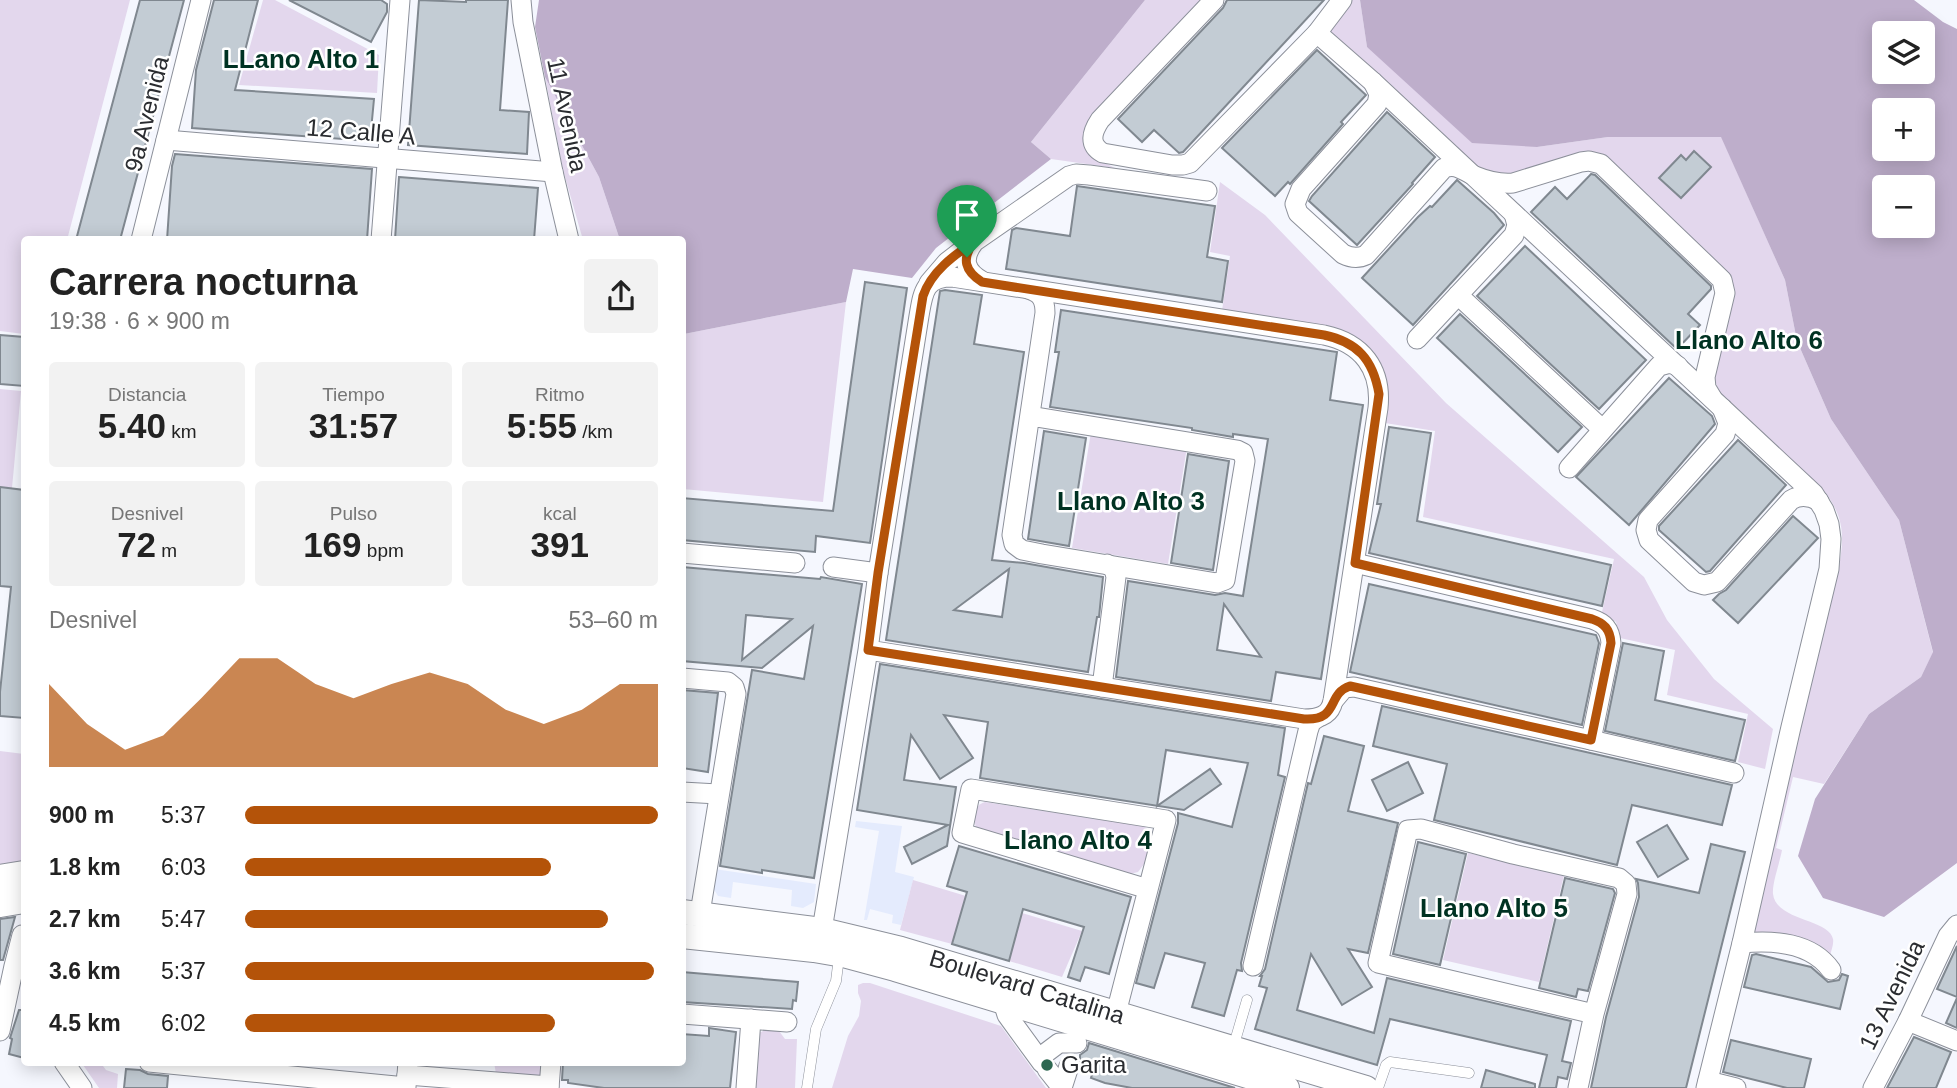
<!DOCTYPE html>
<html lang="es">
<head>
<meta charset="utf-8">
<style>
  body { margin:0; font-family:Helvetica,sans-serif; background:#f2f2f2; color:#222; height:100vh; display:flex; flex-direction:column; font-size:26px; white-space:nowrap }
  * { box-sizing:border-box; margin:0 }
  p { font-size:23px; color:#767676 }
  .icon { flex:none; width:38px; height:38px; fill:none; stroke:currentColor; stroke-width:2; stroke-linecap:round; stroke-linejoin:round }
  .map { position:relative; flex:1; overflow:hidden }
  .details { position:absolute; left:21px; top:236px; width:665px; height:830px; display:flex; flex-direction:column; background:#fff; border-radius:7px; box-shadow:0 4px 18px #0003 }
  .details>* { flex:none }
  .buttons { position:absolute; left:1872px; top:21px; display:grid; gap:14px }
  .buttons a { display:grid; place-items:center; width:63px; height:63px; border-radius:7px; background:#fff; box-shadow:0 4px 18px #0003; font-size:35px }
  .pin { position:absolute; display:grid; place-items:center; width:60px; height:60px; color:#fff; margin:-72px -30px; border-radius:50% 50% 50% 0; rotate:-45deg; box-shadow:0 0 7px #0007 }
  .pin .icon { rotate:45deg }
  .round { display:grid; place-items:center; flex:none; width:74px; height:74px; border-radius:7px; background:#f2f2f2 }
  .overview { display:flex; align-items:center; justify-content:space-between; height:119px; padding:0 28px }
  h1 { font-size:38px; font-weight:700; line-height:52px }
  .metrics { display:grid; grid-template-columns:repeat(3,1fr); gap:10px; height:119px; padding:7px 28px }
  .metrics div { display:grid; align-content:center; border-radius:7px; background:#f2f2f2; text-align:center }
  .metrics b { font-size:35px; font-weight:700 }
  .metrics small { font-size:19px; font-weight:400 }
  .metrics p { font-size:19px }
  .chart { height:196px; padding:14px 28px }
  .chart p { display:flex; justify-content:space-between }
  .chart svg { width:100%; height:126px; margin-top:7px; fill:#b45309; opacity:.7 }
  ul { padding:0 28px; list-style:none; font-size:23px }
  li { display:grid; grid-template-columns:112px 84px 1fr; align-items:center; height:52px }
  li i { height:18px; border-radius:9px; background:#b45309 }
  .map>svg:first-child { display:block }
</style>
</head>
<body>
<div class="map">
<svg width="1957" height="1088" viewBox="0 0 1957 1088">
  <rect width="100%" height="100%" fill="#f5f7fe"/>
  <g fill="#e4ebfd">
    <path d="M856 821 902 826 895 872 914 877 901 925 892 923 893 915 870 909 867 920H864L879 831 855 827Z"/>
    <path d="M714 869 816 884 814 902 803 908 791 906 792 890 733 882 731 898 718 896 713 888Z"/>
  </g>
  <g fill="#e3d7ed">
    <path d="M0 0H130L67 240H24V334L0 331Z"/>
    <path d="M263 0H275L379 55 377 93 239 85Z"/>
    <path d="M1145 0H1205L1089 125 1097 159 1115 168 1051 159 1031 142Z"/>
    <path d="M1350 0H1360L1367 47 1537 147 1608 137 1721 136 1785 280 1797 341 1831 419 1899 520 1933 653 1921 677 1869 714 1824 784 1793 777 1776 848 1782 850C1780 862 1772 883 1773 894 1776 921 1829 919 1833 939 1834 944 1831 951 1830 956L1754 933 1752 928 1838 572C1844 540 1846 520 1825 492L1727 401 1719 392 1714 377 1731 295 1605 157 1599 153 1591 152 1513 177 1480 170 1331 32 1330 28Z"/>
    <path d="M545 77 599 177 620 240H583L563 170Z"/>
    <path d="M1220 182 1265 215 1446 403 1644 577 1667 620 1714 679 1773 729 1765 769 1738 762 1748 714 1667 695 1675 650 1620 638 1616 622 1602 612 1614 559 1423 517 1435 431 1385 423 1388 397 1385 376 1367 347 1355 336 1333 327 1222 311 1230 256 1210 252Z"/>
    <path d="M846 302 823 502 683 489 682 332 684 334Z"/>
    <path d="M0 389 21 391 12 488 0 487Z"/>
    <path d="M1091 432 1187 447 1168 564 1072 548Z"/>
    <path d="M0 751 24 754V864L0 868Z"/>
    <path d="M985 802 1144 826 1151 833V837L1145 863 1138 872 1130 874 976 828C973 817 974 805 985 802Z"/>
    <path d="M1468 853 1564 875 1539 982 1443 960Z"/>
    <path d="M913 880 966 896 952 944 900 930Z"/>
    <path d="M1022 913 1082 931 1062 977 1009 961Z"/>
    <path d="M863 983H870L1001 1026 1046 1088H832L848 1036 859 1016 861 1001 858 993V985Z"/>
    <path d="M765 1030 779 1031 785 1039H797L795 1088H754L759 1033Z"/>
    <path d="M81 1062H100L106 1070 118 1074 117 1088H99Z"/>
    <path d="M494 1062H543L541 1075 535 1078 496 1074Z"/>
  </g>
  <g fill="#beaecb" fill-rule="evenodd">
    <path d="M539 0H1145L1031 142 1051 159 936 248 912 278 853 269 846 302 684 334 682 332V240H620L599 177 545 77 535 27Z"/>
    <path d="M1360 0H1914L1943 22 1957 29V863L1884 917 1823 898 1798 856 1815 799 1869 714 1921 677 1933 652 1899 520 1831 419 1797 341 1785 280 1721 137H1608L1537 147 1472 143 1367 47ZM1885 33H1923V72H1885ZM1885 110H1923V149H1885ZM1885 187H1923V226H1885Z"/>
  </g>
  <g fill="#c3ccd4" stroke="#808890" stroke-width="2" fill-rule="evenodd">
    <path d="M140 0H184L120 240H76Z"/>
    <path d="M214 0H258L235 90 374 99 370 141 192 128 196 70Z"/>
    <path d="M289 0H381L387 4V12L371 42Z"/>
    <path d="M419 0 466 2V0H508L500 110 529 112 527 154 408 145Z"/>
    <path d="M1227 0H1324L1183 152 1179 153 1154 130 1142 142 1118 119 1223 8Z"/>
    <path d="M1317 50 1366 95 1341 122 1343 124 1290 184 1288 182 1275 196 1222 148Z"/>
    <path d="M1387 112 1435 157 1412 183 1413 184 1357 245 1309 201 1312 196Z"/>
    <path d="M1694 151 1711 167 1681 198 1659 178 1681 155 1686 160Z"/>
    <path d="M175 154 372 169 367 240H167L172 166Z"/>
    <path d="M1591 174 1595 175 1711 286V289L1688 314 1700 325 1677 349 1531 212 1555 187 1567 199Z"/>
    <path d="M399 177 538 188 534 240H395Z"/>
    <path d="M1457 180 1494 213 1504 225 1413 325 1362 278 1418 217 1430 206 1432 207Z"/>
    <path d="M1077 186 1215 206 1207 257 1228 261 1222 302 1006 269 1012 230 1016 228 1070 236Z"/>
    <path d="M1525 246 1646 360 1599 409 1477 296Z"/>
    <path d="M865 282 907 288 870 543 816 536 815 552 682 540V498L833 511Z"/>
    <path d="M945 290 982 295 974 344 1024 352 992 560 1024 563 1103 577 1099 617H1097L1088 672 886 640 940 291ZM1009 569 1002 617 954 610Z"/>
    <path d="M1061 310 1337 352 1330 400 1363 405 1321 679 1276 672 1271 701 1116 677 1128 581 1215 595 1225 593 1243 596 1268 439 1233 434V437L1192 430V428L1050 407 1059 352H1055ZM1224 604 1261 657 1217 650Z"/>
    <path d="M1460 314 1582 427 1558 452 1437 338Z"/>
    <path d="M0 335 24 337V386L0 384Z"/>
    <path d="M1669 378 1712 416 1715 424 1629 525 1576 477Z"/>
    <path d="M1389 427 1431 433 1417 521 1611 565 1602 606 1369 553 1381 504H1377Z"/>
    <path d="M1044 431 1086 438 1069 546 1028 539Z"/>
    <path d="M1738 440 1786 485 1710 571 1706 572 1659 530V526Z"/>
    <path d="M1188 454 1229 461 1213 570 1171 563Z"/>
    <path d="M0 487 24 490V718L0 716V692L11 587 0 586Z"/>
    <path d="M1793 516 1818 538 1738 623 1713 600 1719 594 1726 590Z"/>
    <path d="M682 567 820 579 821 577 862 584 814 878 762 870V873L720 866 752 670 804 679 813 626 762 668 682 661ZM746 615 792 619 742 660Z"/>
    <path d="M1369 584 1596 635 1599 643 1582 725 1350 672Z"/>
    <path d="M1623 643 1664 651 1655 700 1745 720 1735 761 1605 731Z"/>
    <path d="M880 664 1285 728 1278 775 1285 777 1241 963 1242 971 1237 970 1224 1016 1192 1007 1205 963 1165 953 1154 988 1136 983 1178 823V813L1232 827 1248 763 1166 750 1157 806 1210 769 1221 784 1184 810 980 778 988 722 944 715 973 758 940 779 911 735 904 780 956 787 947 846 912 864 904 847 948 825 857 810Z"/>
    <path d="M682 690 718 693 708 772 682 768Z"/>
    <path d="M1382 706 1732 785 1722 825 1632 805 1617 865 1434 820 1447 764 1373 746Z"/>
    <path d="M1324 736 1364 746 1348 811 1398 823 1368 953 1348 949 1372 987 1342 1005 1311 954 1297 1010 1374 1033 1387 978 1571 1021 1562 1061 1571 1063 1567 1079 1558 1077 1556 1088H1539L1547 1055 1390 1019 1377 1065 1255 1029 1267 988 1259 986 1262 976H1260L1265 969 1308 783 1311 784Z"/>
    <path d="M1408 762 1423 793 1387 811 1372 780Z"/>
    <path d="M1667 825 1688 859 1658 877 1637 842Z"/>
    <path d="M1418 842 1466 854 1440 965 1393 954Z"/>
    <path d="M1711 844 1745 852 1686 1088H1591L1606 1017 1639 897 1638 883 1636 879 1699 893Z"/>
    <path d="M959 846 1131 897 1109 974 1085 967 1080 981 1068 977 1084 927 1023 909 1009 961 952 944 967 892 947 886Z"/>
    <path d="M1565 878 1613 889 1615 893 1588 991 1578 989 1576 997 1539 988Z"/>
    <path d="M15 917 3 960H0V919Z"/>
    <path d="M1957 946V997L1937 989Z"/>
    <path d="M1756 954 1811 967 1828 982 1839 980 1842 974 1848 976 1840 1009 1744 987 1752 955Z"/>
    <path d="M682 972 798 982 796 1001 793 1000 792 1009 682 1002Z"/>
    <path d="M1957 998V1028L1946 1023Z"/>
    <path d="M19 1010H24V1058L9 1054 12 1039 10 1038Z"/>
    <path d="M709 1028 736 1032 730 1088H604L568 1083V1080H562L563 1062H653L682 1064V1034L709 1036Z"/>
    <path d="M1914 1037 1951 1052 1936 1088H1887Z"/>
    <path d="M1731 1040 1811 1059 1804 1088H1787L1723 1072Z"/>
    <path d="M1089 1043 1235 1088H1132L1105 1083 1091 1078 1094 1068 1080 1071V1055L1087 1050Z"/>
    <path d="M126 1069 140 1070 148 1074 168 1076 167 1088H124Z"/>
    <path d="M1486 1070 1535 1084V1088H1481Z"/>
  </g>
  <g fill="none" stroke-linecap="round" stroke-linejoin="round">
    <g stroke="#8c909a" stroke-width="11">
      <g id="service">
        <path d="M1233 1048 1247 1000"/>
        <path d="M807 1088 816 1029 836 981 838 965 843 955"/>
        <path d="M1378 1088 1386 1065 1390 1062 1469 1073"/>
      </g>
    </g>
    <g stroke="#8c909a" stroke-width="21">
      <g id="minor">
        <path d="M521 0 523 22 553 172 569 240"/>
        <path d="M1214 0 1100 120C1092 132 1088 145 1103 153L1172 165H1183L1190 163 1317 33 1342 0"/>
        <path d="M1317 33 1373 82 1814 494 1824 510 1829 524 1831 539 1829 569 1791 727 1742 943 1706 1088"/>
        <path d="M1373 82 1379 94 1377 104 1301 189 1295 204 1298 213 1343 254C1351 258 1358 259 1366 255L1444 168C1457 163 1463 171 1475 176 1487 181 1500 184 1513 183L1581 162 1589 161 1601 164 1722 280 1725 293 1705 377 1706 388 1712 398"/>
        <path d="M166 140 553 172"/>
        <path d="M141 240 201 0"/>
        <path d="M381 240 400 0"/>
        <path d="M982 281C965 271 961 259 974 242L1069 176 1076 174 1089 175 1207 191"/>
        <path d="M929 283 947 262 973 242"/>
        <path d="M1028 289C1041 293 1045 299 1045 313L1012 535 1014 544 1022 550 1042 554 1217 583 1225 580 1245 461 1243 453 1237 450 1030 416"/>
        <path d="M1458 295 1602 429"/>
        <path d="M1417 339 1514 235 1517 225 1514 214"/>
        <path d="M1722 408 1728 423 1725 434 1648 520 1646 530 1649 540 1694 582 1704 585 1717 582 1791 500C1801 494 1810 496 1819 501"/>
        <path d="M1569 468 1659 366 1670 363 1678 366"/>
        <path d="M682 553 795 563"/>
        <path d="M833 567 878 573"/>
        <path d="M682 678 728 682 734 687 736 694 700 913"/>
        <path d="M1102 687 1116 577 1114 569 1107 564"/>
        <path d="M1333 701 1344 688 1354 687 1591 740 1611 643C1610 629 1604 623 1592 619L1355 563"/>
        <path d="M1591 740 1734 773"/>
        <path d="M682 792 718 794"/>
        <path d="M822 930 868 650 878 573 919 316C923 293 924 277 952 277L1324 335C1362 343 1382 369 1378 408L1333 701C1330 716 1318 719 1304 719L868 650"/>
        <path d="M1742 943C1774 940 1811 942 1831 970"/>
        <path d="M1253 966 1308 731 1311 722 1317 718"/>
        <path d="M1003 1002 1007 1015 1042 1063"/>
        <path d="M1116 1013 1166 820 971 789 962 833 1148 889"/>
        <path d="M682 1014 787 1022"/>
        <path d="M1908 1021 1957 1041"/>
        <path d="M0 1031 14 966 22 935"/>
        <path d="M1039 1058 1059 1043H1077"/>
        <path d="M64 1062 82 1088"/>
        <path d="M149 1062 406 1087 408 1062"/>
        <path d="M1047 1069 1062 1088"/>
        <path d="M407 1075 549 1086"/>
        <path d="M1708 1081 1736 1088"/>
        <path d="M549 1088 551 1062"/>
        <path d="M746 1088 751 1019"/>
        <path d="M1062 1088 1069 1066"/>
        <path d="M1578 1088 1594 1014 1627 894 1626 884 1619 878 1513 854 1421 829 1408 830 1378 963 1594 1014"/>
        <path d="M1873 1088 1908 1021 1948 936 1957 925"/>
      </g>
    </g>
    <g stroke="#8c909a" stroke-width="26">
      <g id="tertiary">
        <path d="M682 912 822 930 901 949 1366 1088"/>
        <path d="M682 936 814 950 843 955 895 969 1287 1088"/>
      </g>
    </g>
    <g stroke="#8c909a" stroke-width="30">
      <g id="secondary">
        <path d="M0 879 24 875"/>
        <path d="M0 903 24 899"/>
      </g>
    </g>
    <use href="#service" stroke="#fff" stroke-width="10"/>
    <use href="#minor" stroke="#fff" stroke-width="19"/>
    <use href="#tertiary" stroke="#fff" stroke-width="24"/>
    <use href="#secondary" stroke="#fff" stroke-width="28"/>
  </g>
  <g fill="none" stroke-linecap="round" stroke-linejoin="round">
    <g stroke="#fff" stroke-width="14">
      <path id="route" d="M974 242C961 259 965 271 982 282L1324 335C1357 342 1373 359 1379 394L1355 563 1592 619C1604 623 1610 629 1611 643L1591 740 1350 686C1326 694 1340 721 1304 719L868 650 878 573 923 296C931 272 954 255 974 242Z"/>
    </g>
    <use href="#route" stroke="#b45309" stroke-width="9"/>
  </g>
  <circle fill="#2d6751" stroke="#fff" stroke-width="2.5" cx="1047" cy="1065" r="7"/>
  <g text-anchor="middle" stroke-width="5" stroke-linejoin="round" paint-order="stroke">
    <g font-size="24" fill="#2a2c30" stroke="#fff">
      <text transform="translate(147 114) rotate(-76)" y="8">9a Avenida</text>
      <text transform="translate(567 115) rotate(78)" y="8">11 Avenida</text>
      <text transform="translate(361 132) rotate(5)" y="8">12 Calle A</text>
      <text transform="translate(1027 987) rotate(17)" y="8">Boulevard Catalina</text>
      <text transform="translate(1892 995) rotate(-64)" y="8">13 Avenida</text>
    </g>
    <g font-size="24" fill="#2a2c30" stroke="#fff" text-anchor="start">
      <text x="1061" y="1073">Garita</text>
    </g>
    <g font-size="26" font-weight="bold" fill="#003222" stroke="#fff">
      <text x="301" y="68">LLano Alto 1</text>
      <text x="1749" y="349">Llano Alto 6</text>
      <text x="1131" y="510">Llano Alto 3</text>
      <text x="1078" y="849">Llano Alto 4</text>
      <text x="1494" y="917">Llano Alto 5</text>
    </g>
  </g>
</svg>
<div class="buttons">
<a><svg class="icon" aria-label="layers" viewBox="0 0 24 24"><path d="M12 4l9 5-9 5-9-5zM3 14l9 5 9-5"/></svg></a>
<a>+</a>
<a>−</a>
</div>
<div class="pin" style="left:967px;top:257px;background:#1e9e55"><svg class="icon" aria-label="arrive" viewBox="0 0 24 24"><path d="M6 21V4h12l-3 4 3 4H6"/></svg></div>
<section class="details">
<div class="overview"><div><h1>Carrera nocturna</h1><p>19:38 · 6 × 900 m</p></div><a class="round"><svg class="icon" aria-label="share" viewBox="0 0 24 24"><path d="M12 15V3M7 8l5-5 5 5M5 13v7h14v-7"/></svg></a></div>
<div class="metrics">
<div><p>Distancia</p><b>5.40<small> km</small></b></div>
<div><p>Tiempo</p><b>31:57</b></div>
<div><p>Ritmo</p><b>5:55<small> /km</small></b></div>
</div>
<div class="metrics">
<div><p>Desnivel</p><b>72<small> m</small></b></div>
<div><p>Pulso</p><b>169<small> bpm</small></b></div>
<div><p>kcal</p><b>391</b></div>
</div>
<div class="chart"><p><span>Desnivel</span>53–60 m</p>
<svg viewBox="0 0 160 44" preserveAspectRatio="none"><path d="M0 44V15L10 29L20 38L30 33L40 20L50 6L60 6L70 15L80 20L90 15L100 11L110 15L120 24L130 29L140 24L150 15L160 15V44z"/></svg>
</div>
<ul>
<li><b>900 m</b>5:37<i style="width:100%"></i></li>
<li><b>1.8 km</b>6:03<i style="width:74%"></i></li>
<li><b>2.7 km</b>5:47<i style="width:88%"></i></li>
<li><b>3.6 km</b>5:37<i style="width:99%"></i></li>
<li><b>4.5 km</b>6:02<i style="width:75%"></i></li>
</ul>
</section>
</div>
</body>
</html>
